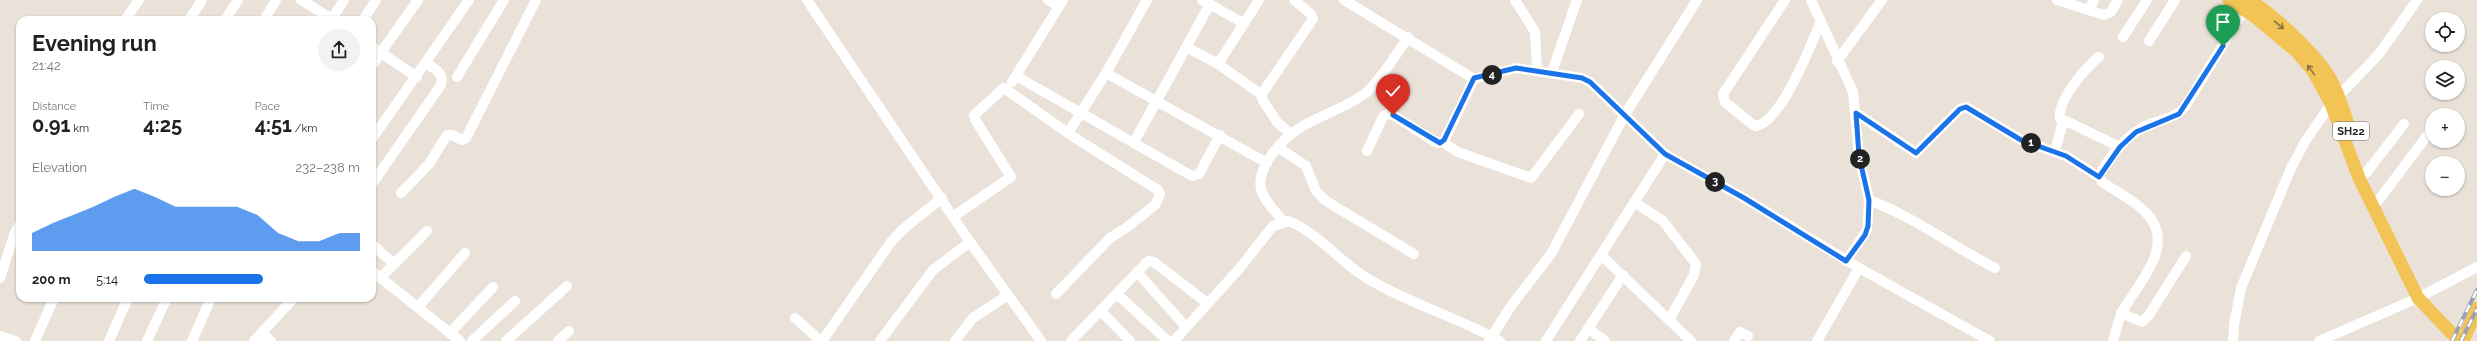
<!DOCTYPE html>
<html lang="en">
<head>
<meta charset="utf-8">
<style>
  body { margin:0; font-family:Raleway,sans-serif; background:#f2f2f2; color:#202124; height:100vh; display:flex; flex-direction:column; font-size:15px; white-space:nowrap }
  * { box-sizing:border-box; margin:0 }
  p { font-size:13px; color:#757577 }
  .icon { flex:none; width:22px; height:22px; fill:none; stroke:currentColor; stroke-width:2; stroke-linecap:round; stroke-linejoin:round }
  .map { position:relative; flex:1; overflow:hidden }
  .side { position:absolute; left:16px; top:16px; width:360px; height:286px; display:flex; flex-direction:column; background:#fff; border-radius:12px; box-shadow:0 1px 3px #0004 }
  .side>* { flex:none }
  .tools { position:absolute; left:2425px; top:12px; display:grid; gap:8px }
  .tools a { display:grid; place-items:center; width:40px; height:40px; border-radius:50%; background:#fff; box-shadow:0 1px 3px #0004; font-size:20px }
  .pin { position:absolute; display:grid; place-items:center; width:34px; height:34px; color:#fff; margin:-41px -17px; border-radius:50% 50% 50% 0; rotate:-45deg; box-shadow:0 0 4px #0007 }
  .pin .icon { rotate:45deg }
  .km { position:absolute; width:20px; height:20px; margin:-10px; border-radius:50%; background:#222; color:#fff; font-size:11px; line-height:20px; text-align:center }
  .round { display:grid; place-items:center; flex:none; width:42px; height:42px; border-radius:21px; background:#f2f2f2 }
  .overview { display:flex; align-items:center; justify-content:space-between; height:68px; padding:0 16px }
  h1 { font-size:22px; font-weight:700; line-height:30px }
  .stats { display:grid; grid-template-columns:repeat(3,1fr); gap:6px; height:68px; padding:4px 16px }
  .stats div { display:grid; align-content:center }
  .stats b { font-size:20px; font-weight:700 }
  .stats small { font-size:11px; font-weight:400 }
  .stats p { font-size:11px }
  .chart { height:112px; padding:8px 16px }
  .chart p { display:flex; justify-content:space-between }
  .chart svg { width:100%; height:72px; margin-top:4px; fill:#1a73e8; opacity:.7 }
  ul { padding:0 16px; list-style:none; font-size:13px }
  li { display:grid; grid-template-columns:64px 48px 1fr; align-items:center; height:30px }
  li i { height:10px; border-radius:5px; background:#1a73e8 }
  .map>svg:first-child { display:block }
</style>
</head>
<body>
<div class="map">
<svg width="2477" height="341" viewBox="0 0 2477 341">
  <rect width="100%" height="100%" fill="#eae1d8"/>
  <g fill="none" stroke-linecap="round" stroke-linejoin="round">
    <g stroke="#fff" stroke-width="10">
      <path d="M301 0 334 20"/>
      <path d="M807 0 970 242 1041 341"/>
      <path d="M1048 0 1059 6"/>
      <path d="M1202 0 1243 23"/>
      <path d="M1344 0 1474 79 1516 68 1582 78 1590 82 1665 154 1744 198 1859 268 1990 341"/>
      <path d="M1515 0 1535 32 1537 70"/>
      <path d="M1785 0 1723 94 1725 102 1752 124 1756 126C1782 121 1811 45 1821 21"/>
      <path d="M1811 0 1853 92 1859 156 1869 200C1914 217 1952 246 1995 268"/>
      <path d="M2057 0 2104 15 2111 12 2118 0"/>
      <path d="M2089 10 2094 0"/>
      <path d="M125 20 139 0"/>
      <path d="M189 20 202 0"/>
      <path d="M225 20 238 0"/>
      <path d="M264 20 276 0"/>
      <path d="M331 20 344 0"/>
      <path d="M363 20 376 0"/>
      <path d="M2123 37 2147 0"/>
      <path d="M2149 41 2175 0"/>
      <path d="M372 47 417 77"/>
      <path d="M1188 48 1218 64 1262 95"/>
      <path d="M1837 61 1882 0"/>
      <path d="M1218 64 1259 0"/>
      <path d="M372 65 418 0"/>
      <path d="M1552 72 1577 0"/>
      <path d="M1106 73 1267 163"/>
      <path d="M1016 76 1192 176 1199 174 1220 135"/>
      <path d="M457 77 504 0"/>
      <path d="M1012 82 1063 0"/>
      <path d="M1856 113 1916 153 1960 109 1966 107 2021 140 2066 156 2099 177"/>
      <path d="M2064 122 2060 119C2057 101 2085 68 2099 57"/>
      <path d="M1068 133 1106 73 1147 0"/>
      <path d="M1291 134 1277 122 1262 99 1263 92 1313 19 1311 14 1294 0"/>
      <path d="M372 139 469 0"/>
      <path d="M1134 142 1210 4"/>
      <path d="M1442 142 1458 152 1531 178 1579 114"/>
      <path d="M1279 148 1306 166 1316 191 1326 201 1414 254"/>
      <path d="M1367 151 1383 117 1387 114 1393 115 1437 143 1444 141 1474 79"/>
      <path d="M2055 151 2062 125 2066 121 2120 147"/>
      <path d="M2359 178 2366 173 2404 124"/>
      <path d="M372 184 441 85C444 73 435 69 426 63"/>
      <path d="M401 193 429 164 447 135H452L462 140 466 138 536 0"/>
      <path d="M2378 201 2432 129"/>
      <path d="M1634 202 1663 221 1696 264 1694 275 1669 320"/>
      <path d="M954 216 1011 177 976 121 974 115 1004 88 1072 136 1158 190 1160 194 1155 205 1126 228 1110 238 1056 294"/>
      <path d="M1283 221C1276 212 1264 201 1261 189 1256 168 1282 139 1298 129 1318 116 1343 109 1363 95 1377 85 1398 52 1408 37"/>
      <path d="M372 244 394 264"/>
      <path d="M1601 255 1691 341"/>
      <path d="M1846 261 1867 230 1869 200"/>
      <path d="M372 271 460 341"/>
      <path d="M1137 272 1186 327"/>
      <path d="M0 278 14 235 20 224"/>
      <path d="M380 278 427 231"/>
      <path d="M1117 294 1168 341"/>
      <path d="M418 307 465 253"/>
      <path d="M1101 311 1130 341"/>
      <path d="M2121 313 2142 322 2149 315 2186 256"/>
      <path d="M795 318 821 341"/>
      <path d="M1588 328 1605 341"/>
      <path d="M261 333 271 341"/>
      <path d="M450 333 493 287"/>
      <path d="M0 336 16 341"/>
      <path d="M35 341 54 298"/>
      <path d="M109 341 128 298"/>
      <path d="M147 341 167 298"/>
      <path d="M192 341 211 298"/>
      <path d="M254 341 294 298"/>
      <path d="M472 341 515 301"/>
      <path d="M506 341 567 286"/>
      <path d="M558 341 569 331"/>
      <path d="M822 341 891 242 902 230 942 198"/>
      <path d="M880 341 933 270 970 242"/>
      <path d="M955 341 973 318 1008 295"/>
      <path d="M1071 341 1148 261 1154 262 1207 303"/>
      <path d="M1174 341 1239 269 1273 226 1289 221C1319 234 1338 260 1365 277 1407 303 1457 317 1500 341"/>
      <path d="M1489 341 1511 306 1551 254 1624 116 1697 0"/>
      <path d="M1546 341 1665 154"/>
      <path d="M1580 341 1623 275"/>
      <path d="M1734 341 1740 332 1748 336"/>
      <path d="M1817 341 1859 268"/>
      <path d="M2113 341C2116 332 2118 321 2122 312 2136 286 2173 250 2151 219 2140 203 2118 193 2102 182L2099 177C2108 157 2129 132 2150 124 2164 119 2175 118 2185 107L2248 4"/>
      <path d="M2233 341 2234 325 2241 288 2291 168 2306 140 2331 104 2379 54 2417 0"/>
      <path d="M2319 341 2418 298 2477 267"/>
    </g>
    <g stroke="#f2c355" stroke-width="13">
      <path d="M2229 0 2254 16 2297 52 2313 71 2331 104 2359 178 2418 298 2459 341"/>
      <path d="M2249 0C2273 14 2322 59 2333 84 2340 98 2344 113 2349 127"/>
      <path d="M2463 341 2477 308"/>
    </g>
    <g stroke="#9ba0b2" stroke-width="4">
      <g id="rail">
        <path d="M2452 341 2477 290"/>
        <path d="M2461 341 2477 309"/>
      </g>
    </g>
    <use href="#rail" stroke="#fff" stroke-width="2.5" stroke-dasharray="8" stroke-linecap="butt"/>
  </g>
  <defs><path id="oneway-shaft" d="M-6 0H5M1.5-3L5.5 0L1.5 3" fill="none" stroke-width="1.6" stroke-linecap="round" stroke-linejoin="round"/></defs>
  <g stroke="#8c753e">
    <use href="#oneway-shaft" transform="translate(2279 25) rotate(40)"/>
    <use href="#oneway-shaft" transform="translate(2311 70) rotate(-126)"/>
  </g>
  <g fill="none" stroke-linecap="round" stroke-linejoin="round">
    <g stroke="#fff" stroke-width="8">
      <path id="route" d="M1393 115 1440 143 1444 140 1474 78 1516 68 1582 78 1590 82 1665 154 1744 198 1846 261 1865 235 1868 226 1869 200 1859 156 1856 113 1916 153 1960 109 1966 107 2021 140 2066 156 2099 177 2120 147 2136 132 2179 114 2223 46"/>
    </g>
    <use href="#route" stroke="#1a73e8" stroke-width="5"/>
  </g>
  <g text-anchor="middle" stroke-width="3.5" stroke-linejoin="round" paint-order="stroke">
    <rect fill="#fff" stroke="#686868" stroke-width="1" x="2333" y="122" width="36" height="18" rx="3"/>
    <g font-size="11" font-weight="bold" fill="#272727">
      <text x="2351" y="135">SH22</text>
    </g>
  </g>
</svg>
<div class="tools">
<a><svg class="icon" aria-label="locate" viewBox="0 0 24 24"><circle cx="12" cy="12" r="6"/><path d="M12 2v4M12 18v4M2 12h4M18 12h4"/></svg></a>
<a><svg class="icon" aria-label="layers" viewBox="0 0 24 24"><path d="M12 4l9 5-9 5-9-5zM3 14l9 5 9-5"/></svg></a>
<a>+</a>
<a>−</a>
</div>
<div class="pin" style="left:2223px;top:46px;background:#1e9e55"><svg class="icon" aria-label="arrive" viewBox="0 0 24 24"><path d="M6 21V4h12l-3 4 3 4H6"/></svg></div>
<div class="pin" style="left:1393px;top:115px;background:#d93025"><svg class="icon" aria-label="check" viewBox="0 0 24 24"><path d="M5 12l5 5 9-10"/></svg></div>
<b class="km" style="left:2031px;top:143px">1</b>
<b class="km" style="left:1860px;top:159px">2</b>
<b class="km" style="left:1715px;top:182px">3</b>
<b class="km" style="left:1492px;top:75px">4</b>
<section class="side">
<div class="overview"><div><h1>Evening run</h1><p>21:42</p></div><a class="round"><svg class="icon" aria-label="share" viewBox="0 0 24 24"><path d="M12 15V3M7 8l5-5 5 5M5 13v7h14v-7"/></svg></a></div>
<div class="stats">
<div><p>Distance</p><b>0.91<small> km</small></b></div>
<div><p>Time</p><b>4:25</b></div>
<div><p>Pace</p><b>4:51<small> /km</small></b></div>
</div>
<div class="chart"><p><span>Elevation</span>232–238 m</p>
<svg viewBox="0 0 160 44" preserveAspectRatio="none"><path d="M0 44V33L10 27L20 22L30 17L40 11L50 6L60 11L70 17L80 17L90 17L100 17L110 22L120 33L130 38L140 38L150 33L160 33V44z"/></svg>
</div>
<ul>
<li><b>200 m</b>5:14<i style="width:55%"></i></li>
</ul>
</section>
</div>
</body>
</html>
